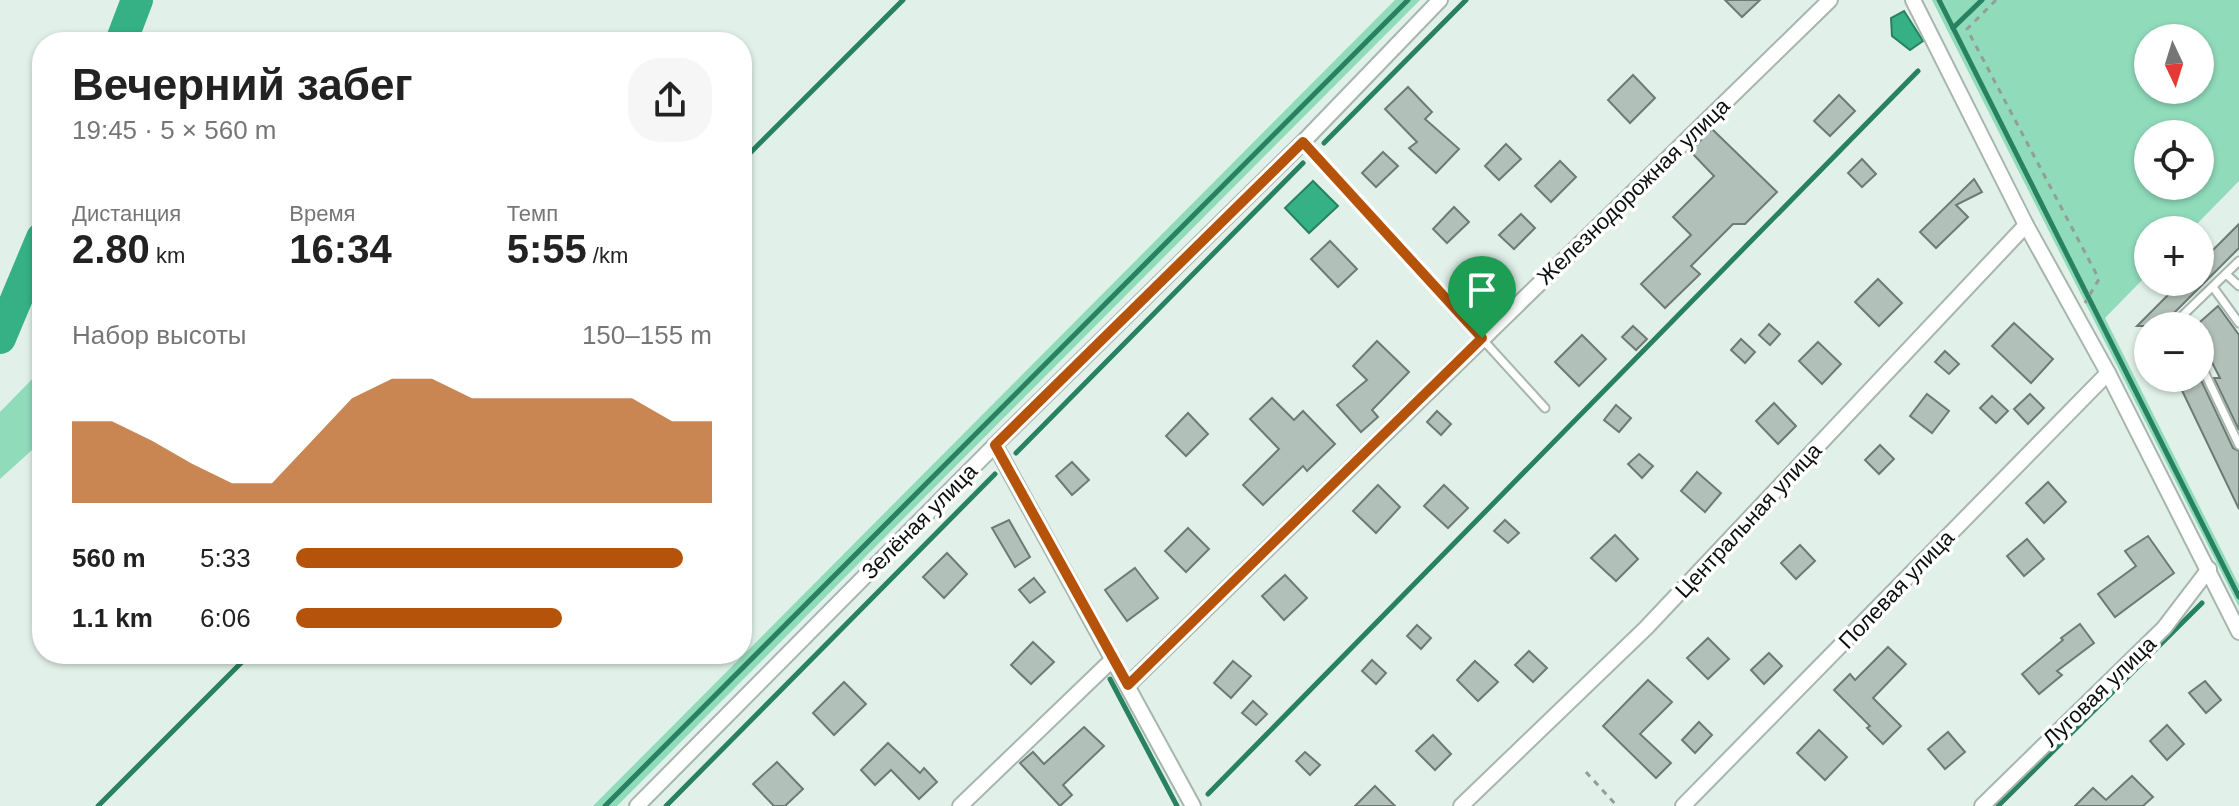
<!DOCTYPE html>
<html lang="ru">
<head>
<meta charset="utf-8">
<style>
  body { margin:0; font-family:Helvetica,sans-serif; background:#f6f6f6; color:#222; height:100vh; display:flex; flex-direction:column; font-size:30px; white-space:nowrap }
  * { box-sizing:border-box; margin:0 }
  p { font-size:26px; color:#767676 }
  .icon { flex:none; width:44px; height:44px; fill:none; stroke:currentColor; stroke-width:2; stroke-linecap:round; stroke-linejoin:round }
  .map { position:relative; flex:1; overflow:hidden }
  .sheet { position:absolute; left:32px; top:32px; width:720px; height:632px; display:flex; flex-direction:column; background:#fff; border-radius:32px; box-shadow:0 2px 6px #0004 }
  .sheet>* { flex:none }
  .needle { width:52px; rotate:176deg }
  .fabs { position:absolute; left:2134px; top:24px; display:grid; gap:16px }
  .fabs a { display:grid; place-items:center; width:80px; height:80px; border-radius:50%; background:#fff; box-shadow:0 2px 6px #0004; font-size:40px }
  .pin { position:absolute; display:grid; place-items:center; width:68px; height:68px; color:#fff; margin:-82px -34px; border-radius:50% 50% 50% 0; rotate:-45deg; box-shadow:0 0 8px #0007 }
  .pin .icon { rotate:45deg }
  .round { display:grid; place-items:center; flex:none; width:84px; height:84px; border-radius:32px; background:#f6f6f6 }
  .head { display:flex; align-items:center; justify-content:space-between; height:136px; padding:0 40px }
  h1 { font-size:44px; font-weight:700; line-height:60px }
  .figures { display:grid; grid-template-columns:repeat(3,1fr); gap:12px; height:136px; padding:8px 40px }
  .figures div { display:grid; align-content:center }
  .figures b { font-size:40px; font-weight:700 }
  .figures small { font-size:22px; font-weight:400 }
  .figures p { font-size:22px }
  .chart { height:224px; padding:16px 40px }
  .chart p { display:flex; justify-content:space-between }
  .chart svg { width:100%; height:144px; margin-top:8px; fill:#b45309; opacity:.7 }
  ul { padding:0 40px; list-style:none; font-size:26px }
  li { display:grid; grid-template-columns:128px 96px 1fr; align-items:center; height:60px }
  li i { height:20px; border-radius:10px; background:#b45309 }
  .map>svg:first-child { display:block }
</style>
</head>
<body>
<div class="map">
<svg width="2239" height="806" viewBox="0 0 2239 806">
  <rect width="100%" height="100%" fill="#e1f1e9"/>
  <g fill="#90dbba" fill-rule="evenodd">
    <path d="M1395 0H1420L617 806H593Z"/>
    <path d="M1932 0H2239V181L2191 230H2148V274L2105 318 2239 585V607ZM2148 38H2200V90H2148ZM2148 134H2200V186H2148Z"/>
    <path d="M42 369V441L0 479V412Z"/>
  </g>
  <g fill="#35b185" stroke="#288161" stroke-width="2">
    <path d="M1904 11 1923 41 1910 50 1892 36 1891 18Z"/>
    <path d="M1313 181 1338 206 1309 233 1285 208Z"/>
  </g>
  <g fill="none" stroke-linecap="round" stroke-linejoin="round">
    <g stroke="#288161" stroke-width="5">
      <path d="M1939 0 2239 597"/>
      <path d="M1953 28 1982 0"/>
      <path d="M1324 143 1466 0"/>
      <path d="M742 161 903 0"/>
      <path d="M1016 453 1303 163"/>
      <path d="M1110 679 1177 806"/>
      <path d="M1208 794 1918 71"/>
      <path d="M98 806 250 654"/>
      <path d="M605 806 1408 0"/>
      <path d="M666 806 995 474"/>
      <path d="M1998 806 2202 603"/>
    </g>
    <g stroke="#35b185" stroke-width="32">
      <path d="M121 42 137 0"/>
      <path d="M0 338 42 238"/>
    </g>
  </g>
  <g fill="#b1c0b8" stroke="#6d7b74" stroke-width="2">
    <path d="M1725 0H1760L1742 17Z"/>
    <path d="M1633 75 1655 98 1630 123 1608 100Z"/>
    <path d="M1408 87 1432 112 1425 119 1459 149 1436 173 1409 148 1417 142 1385 109Z"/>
    <path d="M1839 95 1855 111 1830 136 1814 121Z"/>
    <path d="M1712 129 1777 192 1745 224H1733L1691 266 1700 274 1665 308 1641 284 1691 235 1673 217 1714 176 1690 151Z"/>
    <path d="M1506 144 1521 159 1499 180 1485 166Z"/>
    <path d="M1383 152 1398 166 1376 187 1362 173Z"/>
    <path d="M1862 159 1876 174 1862 187 1848 173Z"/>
    <path d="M1560 161 1576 177 1551 202 1535 186Z"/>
    <path d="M1974 179 1982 192 1956 205 1968 217 1936 248 1920 232Z"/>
    <path d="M1454 207 1469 222 1447 243 1433 229Z"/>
    <path d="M1521 214 1535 228 1514 249 1499 235Z"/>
    <path d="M2239 224V248L2161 326H2137L2181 282H2200V263Z"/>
    <path d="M1330 241 1357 269 1338 287 1311 259Z"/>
    <path d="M1878 279 1902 303 1879 326 1855 302Z"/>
    <path d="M2218 306 2239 335V430L2214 378H2220L2200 339V322Z"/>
    <path d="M2014 323 2053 359 2031 383 1992 346Z"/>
    <path d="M1769 324 1780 334 1770 345 1759 335Z"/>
    <path d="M1633 326 1647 339 1636 350 1622 337Z"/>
    <path d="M1582 335 1606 359 1579 386 1555 362Z"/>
    <path d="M1741 339 1755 352 1745 363 1731 350Z"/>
    <path d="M1377 341 1409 372 1372 410 1378 417 1361 432 1337 405 1367 380 1353 366Z"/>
    <path d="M1818 342 1841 364 1822 384 1799 361Z"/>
    <path d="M1945 351 1959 364 1949 374 1935 362Z"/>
    <path d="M2176 378H2200L2233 448 2239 451V509Z"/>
    <path d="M1927 394 1949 411 1932 433 1910 416Z"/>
    <path d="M2030 394 2044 408 2028 424 2014 409Z"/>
    <path d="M1992 396 2008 411 1996 423 1980 408Z"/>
    <path d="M1272 398 1294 420 1303 411 1335 444 1307 471 1303 466 1263 505 1243 485 1279 449 1250 419Z"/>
    <path d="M1774 403 1796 426 1778 444 1756 421Z"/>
    <path d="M1616 405 1631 418 1619 432 1604 420Z"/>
    <path d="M1437 411 1451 424 1441 435 1427 422Z"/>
    <path d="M1188 413 1208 434 1186 456 1166 436Z"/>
    <path d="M1880 445 1894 459 1879 474 1865 460Z"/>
    <path d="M1639 454 1653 466 1642 478 1628 464Z"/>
    <path d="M1072 462 1089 480 1072 495 1056 476Z"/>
    <path d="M1697 472 1721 493 1705 512 1681 491Z"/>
    <path d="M2048 482 2066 502 2044 523 2026 503Z"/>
    <path d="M1378 485 1400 507 1376 533 1353 511Z"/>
    <path d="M1444 485 1468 508 1448 528 1424 506Z"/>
    <path d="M1009 520 1030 557 1015 567 992 528Z"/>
    <path d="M1505 520 1519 533 1508 543 1494 531Z"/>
    <path d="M1188 528 1209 549 1186 572 1165 551Z"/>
    <path d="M1615 535 1638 559 1616 581 1591 558Z"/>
    <path d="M2148 536 2174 573 2115 617 2098 594 2136 566 2125 551Z"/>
    <path d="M2027 539 2044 559 2024 576 2007 556Z"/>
    <path d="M1800 545 1815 561 1796 579 1781 563Z"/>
    <path d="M947 553 967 574 944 598 923 577Z"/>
    <path d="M1135 568 1158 598 1127 621 1105 590Z"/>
    <path d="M1285 575 1307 598 1284 620 1262 596Z"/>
    <path d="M1034 578 1045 592 1030 603 1019 590Z"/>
    <path d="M2080 624 2094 643 2057 671 2062 675 2039 694 2022 674 2063 640 2061 638Z"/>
    <path d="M1417 625 1431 638 1421 649 1407 636Z"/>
    <path d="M1708 638 1729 659 1708 679 1687 658Z"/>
    <path d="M1033 642 1054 662 1031 684 1011 665Z"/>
    <path d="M1888 647 1906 664 1873 698 1901 726 1883 744 1867 728 1870 726 1834 690 1850 674 1855 680Z"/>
    <path d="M1529 651 1547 668 1533 682 1515 665Z"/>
    <path d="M1769 653 1782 666 1764 684 1751 670Z"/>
    <path d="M1372 660 1386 673 1376 684 1362 671Z"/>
    <path d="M1233 661 1251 676 1231 698 1214 683Z"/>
    <path d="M1475 661 1498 682 1478 701 1457 680Z"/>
    <path d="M1648 680 1672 702 1640 734 1671 763 1656 778 1603 726Z"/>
    <path d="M2205 681 2221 700 2206 713 2189 693Z"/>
    <path d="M844 682 866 704 834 735 813 713Z"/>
    <path d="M1253 701 1267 714 1256 725 1242 713Z"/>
    <path d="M1699 722 1712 735 1695 753 1682 740Z"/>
    <path d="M2167 725 2184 744 2167 760 2150 741Z"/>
    <path d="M1084 727 1104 746 1063 785 1072 795 1060 806 1020 763 1033 752 1044 764Z"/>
    <path d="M1819 730 1847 757 1825 780 1797 753Z"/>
    <path d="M1948 732 1965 752 1945 769 1928 749Z"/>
    <path d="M1433 735 1451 754 1435 770 1416 751Z"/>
    <path d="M888 743 920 773 924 768 937 782 919 799 891 770 875 785 861 770Z"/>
    <path d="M1305 752 1320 765 1310 775 1296 761Z"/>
    <path d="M777 762 803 789 785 806H774L753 784Z"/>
    <path d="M2132 776 2153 797 2143 806H2075L2093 788 2106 800Z"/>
    <path d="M1375 786 1395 806H1355Z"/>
  </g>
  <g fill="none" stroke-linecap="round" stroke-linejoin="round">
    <g stroke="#a6b5ad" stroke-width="11">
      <g id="service">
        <path d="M1303 142 1545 408"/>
        <path d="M2226 274 2239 286"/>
        <path d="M2213 287 2239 323"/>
        <path d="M2182 326 2179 319 2239 261"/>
        <path d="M2200 363 2239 445"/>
      </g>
    </g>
    <g stroke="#a6b5ad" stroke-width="18">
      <g id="minor">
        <path d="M1913 0 2026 225 2108 373 2239 632"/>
        <path d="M995 445 1193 806"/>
        <path d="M1128 685 1830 0"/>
        <path d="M637 806 995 445 1303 142 1440 0"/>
        <path d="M960 806 1113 659"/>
        <path d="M1461 806 1646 628 2026 225"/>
        <path d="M1683 806 2108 373"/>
        <path d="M1982 806 2164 628 2209 569"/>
      </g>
    </g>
    <g stroke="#929e98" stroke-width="3" stroke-dasharray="6 6" stroke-linecap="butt">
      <path d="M1996 0 1967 29 2099 279 2085 303"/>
      <path d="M1586 772 1617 806"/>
    </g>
    <use href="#service" stroke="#fff" stroke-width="7"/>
    <use href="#minor" stroke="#fff" stroke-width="14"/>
  </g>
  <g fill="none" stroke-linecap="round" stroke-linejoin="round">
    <g stroke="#fff" stroke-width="16">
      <path id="route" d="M1303 142 1482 338 1128 685 995 445Z"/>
    </g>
    <use href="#route" stroke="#b45309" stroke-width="10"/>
  </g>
  <g text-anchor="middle" stroke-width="7" stroke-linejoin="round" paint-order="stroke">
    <g font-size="22" fill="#0b100e" stroke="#fff">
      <text transform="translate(1633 191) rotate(-44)" y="8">Железнодорожная улица</text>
      <text transform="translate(1748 520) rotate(-47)" y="8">Центральная улица</text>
      <text transform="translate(919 521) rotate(-45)" y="8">Зелёная улица</text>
      <text transform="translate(1896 589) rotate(-46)" y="8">Полевая улица</text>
      <text transform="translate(2099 691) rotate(-44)" y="8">Луговая улица</text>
    </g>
  </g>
</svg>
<div class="fabs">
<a><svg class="needle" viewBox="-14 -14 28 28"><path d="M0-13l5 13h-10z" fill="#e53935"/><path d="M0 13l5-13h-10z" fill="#767676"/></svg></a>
<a><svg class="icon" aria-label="locate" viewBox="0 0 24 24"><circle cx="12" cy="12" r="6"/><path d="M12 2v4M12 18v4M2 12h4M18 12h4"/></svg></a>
<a>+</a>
<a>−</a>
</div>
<div class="pin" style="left:1482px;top:338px;background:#1e9e55"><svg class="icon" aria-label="arrive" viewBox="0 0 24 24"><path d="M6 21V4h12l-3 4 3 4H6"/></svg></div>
<section class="sheet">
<div class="head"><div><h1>Вечерний забег</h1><p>19:45 · 5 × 560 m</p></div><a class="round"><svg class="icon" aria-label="share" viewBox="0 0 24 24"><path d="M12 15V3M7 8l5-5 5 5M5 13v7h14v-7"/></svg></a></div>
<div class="figures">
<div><p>Дистанция</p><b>2.80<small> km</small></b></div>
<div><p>Время</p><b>16:34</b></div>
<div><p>Темп</p><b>5:55<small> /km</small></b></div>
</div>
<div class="chart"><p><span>Набор высоты</span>150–155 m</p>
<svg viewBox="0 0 160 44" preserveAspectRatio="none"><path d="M0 44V19L10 19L20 25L30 32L40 38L50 38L60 25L70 12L80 6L90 6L100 12L110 12L120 12L130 12L140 12L150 19L160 19V44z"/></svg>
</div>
<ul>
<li><b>560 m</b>5:33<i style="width:93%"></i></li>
<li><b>1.1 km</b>6:06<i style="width:64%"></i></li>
</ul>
</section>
</div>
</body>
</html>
